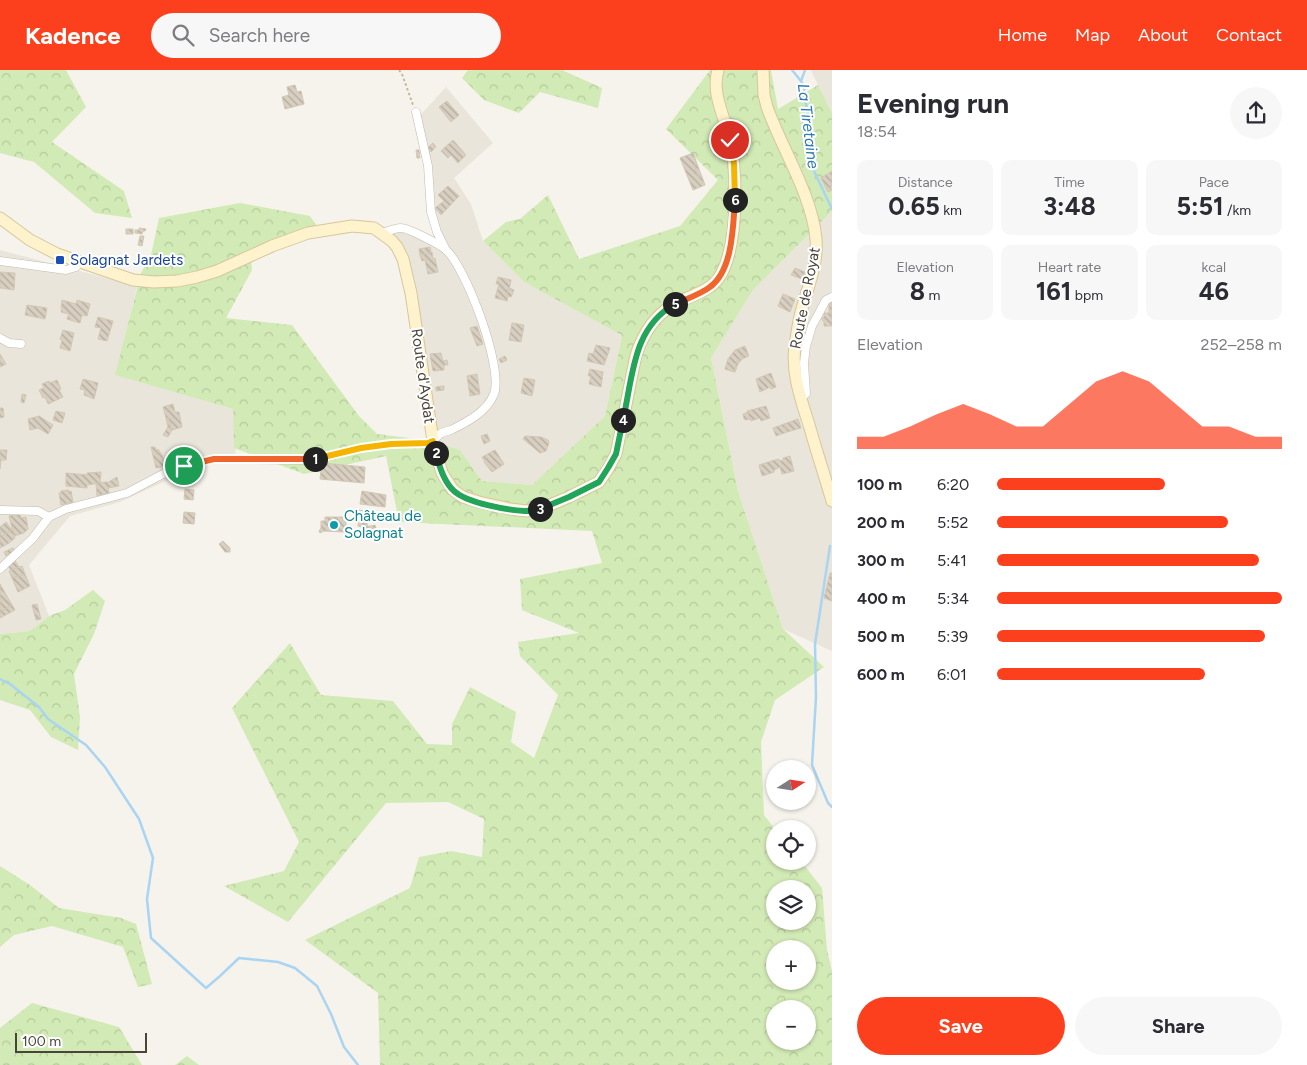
<!DOCTYPE html>
<html lang="en">
<head>
<meta charset="utf-8">
<style>
  body { margin:0; font-family:Figtree,sans-serif; background:#f7f7f7; color:#2b2b33; height:100vh; display:flex; flex-direction:column; font-size:19px; white-space:nowrap }
  * { box-sizing:border-box; margin:0 }
  p { font-size:16px; color:#7c7c81 }
  .icon { flex:none; width:28px; height:28px; fill:none; stroke:currentColor; stroke-width:2; stroke-linecap:round; stroke-linejoin:round }
  .map { position:relative; flex:1; overflow:hidden }
  .panel { display:flex; flex-direction:column; background:#fff; width:475px }
  .panel>* { flex:none }
  .needle { width:32px; rotate:78deg }
  .controls { position:absolute; left:766px; top:690px; display:grid; gap:10px }
  .controls a { display:grid; place-items:center; width:50px; height:50px; border-radius:50%; background:#fff; box-shadow:0 1px 4px #0004; font-size:25px }
  .scale { position:absolute; left:15px; bottom:12px; width:132px; box-sizing:border-box; padding-left:5px; border:2px solid #4b4439; border-top:0; font-size:14px; line-height:18px; white-space:nowrap; color:#4b4439; -webkit-text-stroke:4px #fff; paint-order:stroke }
  .pin { position:absolute; display:grid; place-items:center; width:42px; height:42px; color:#fff; margin:-21px; border:2px solid #fff; border-radius:50%; box-shadow:0 1px 5px #0007 }
  .km { position:absolute; width:25px; height:25px; margin:-12px; border-radius:50%; background:#222; color:#fff; font-size:14px; line-height:25px; text-align:center }
  .round { display:grid; place-items:center; flex:none; width:52px; height:52px; border-radius:26px; background:#f7f7f7 }
  .summary { display:flex; align-items:center; justify-content:space-between; height:85px; padding:0 25px }
  h1 { font-size:28px; font-weight:700; line-height:38px }
  .stats { display:grid; grid-template-columns:repeat(3,1fr); gap:8px; height:85px; padding:5px 25px }
  .stats div { display:grid; align-content:center; border-radius:10px; background:#f7f7f7; text-align:center }
  .stats b { font-size:25px; font-weight:700 }
  .stats small { font-size:14px; font-weight:400 }
  .stats p { font-size:14px }
  .chart { height:140px; padding:10px 25px }
  .chart p { display:flex; justify-content:space-between }
  .chart svg { width:100%; height:90px; margin-top:5px; fill:#fc3f1d; opacity:.7 }
  .button { display:flex; gap:10px; margin-top:auto; padding:10px 25px }
  .button a { flex:1; height:58px; border-radius:30px; background:#fc3f1d; color:#fff; font-size:20px; font-weight:700; line-height:58px; text-align:center }
  .button a+a { background:#f7f7f7; color:#2b2b33 }
  ul { padding:0 25px; list-style:none; font-size:16px }
  li { display:grid; grid-template-columns:80px 60px 1fr; align-items:center; height:38px }
  li i { height:12px; border-radius:6px; background:#fc3f1d }
  header { display:flex; align-items:center; gap:30px; box-sizing:border-box; height:70px; padding:0 25px; background:#fc3f1d; color:#fff }
  header strong { font-size:24px }
  nav { display:flex; gap:28px; margin-inline-start:auto; font-size:18px }
  .search { width:350px; height:45px; background:#f7f7f7; display:flex; align-items:center; gap:12px; box-sizing:border-box; padding:0 18px; border-radius:28px; color:#7c7c81; font-size:19px }
  main { display:flex; flex:1; min-height:0 }
  .map>svg:first-child { display:block }
</style>
</head>
<body>
<header>
<strong>Kadence</strong>
<div class="search"><svg class="icon" aria-label="search" viewBox="0 0 24 24"><circle cx="10" cy="10" r="6"/><path d="M15 15l6 6"/></svg>Search here</div>
<nav><a>Home</a><a>Map</a><a>About</a><a>Contact</a></nav>
</header>
<main>
<div class="map">
<svg width="832" height="995" viewBox="0 0 832 995">
  <defs>
    <pattern id="forest-crowns" width="20" height="18" patternUnits="userSpaceOnUse" patternTransform="scale(1.25)"><rect width="20" height="18" fill="#d2eab5"/><path d="M2 6a3 3 0 1 1 6 0M12 15a3 3 0 1 1 6 0" fill="none" stroke="#b6ca9c"/></pattern>
    <pattern id="building-back-hatch" width="6" height="6" patternUnits="userSpaceOnUse" patternTransform="scale(1.25)"><rect width="6" height="6" fill="#d8cfc1"/><path d="M-1 5l2 2M0 0l6 6M5-1l2 2" fill="none" stroke="#b1aa9e"/></pattern>
  </defs>
  <rect width="100%" height="100%" fill="#f6f3ec"/>
  <g fill="#eae5da">
    <path d="M811 0H832V43L818 15Z"/>
    <path d="M446 17 493 73 454 108 471 134 483 171 524 212 622 264 605 346 532 415 482 411 460 380 433 371 400 182 383 163 401 158 429 170 435 165 428 102 415 51Z"/>
    <path d="M832 141V581L783 559 738 421 711 288 753 220Z"/>
    <path d="M0 180 137 216 116 305 233 339 236 389 194 394 166 411 120 432 70 446 29 495 49 546 30 561 0 564Z"/>
  </g>
  <g fill="url(#forest-crowns)" fill-rule="evenodd">
    <path d="M0 0H66L86 37 52 72 124 121 132 148 95 143 34 92 0 83Z"/>
    <path d="M468 0H564V1L602 18 598 38 540 22 519 43 484 30 462 8Z"/>
    <path d="M710 0H771L778 39 818 15 832 43V141L753 220 711 288 738 421 783 559 824 597 775 630 761 672 764 745 775 759V791H801L822 818 827 880 832 901V995H380L378 923 305 870 410 818 419 787 451 781 482 787 484 749 448 732 386 733 288 852 224 816 284 801 299 772 232 638 290 573 321 625 393 631 427 674 452 675V654L470 617 516 642 511 672 534 688 558 625 520 586 518 572 579 563 522 540 520 509 602 493 592 461 399 452 386 386 304 404 234 378 233 339 115 305 141 203 151 185 159 148 240 133 310 146 316 155 250 181 252 200 226 248 292 255 359 346 377 364 433 371 460 380 482 411 532 415 605 346 622 265 524 212 483 171 506 152 520 149 548 125 579 189 680 156 718 110 666 59ZM775 819H808V851H775ZM775 879H808V911H775ZM775 939H808V971H775Z"/>
    <path d="M93 520 105 531 94 564 74 604 80 647 78 680 51 667 30 640 0 630V564L30 561 49 546 65 540Z"/>
    <path d="M0 796 30 815 59 838 121 848 136 854 152 914 138 917 123 877 52 856 14 865 0 877Z"/>
    <path d="M32 933 119 957 142 995H0V958Z"/>
    <path d="M187 986 199 995H175Z"/>
  </g>
  <g fill="none" stroke-linecap="round" stroke-linejoin="round">
    <g stroke="#a9d4f2" stroke-width="2.5">
      <path d="M792 0 801 11"/>
      <path d="M805 0 801 11 804 17 805 30 810 51 812 68 810 86 813 99 832 139"/>
      <path d="M830 476 815 574 816 627 812 695 828 733 832 737"/>
      <path d="M0 609 10 614 39 637 48 649 86 675 105 697 139 749 153 788 147 829 151 868 206 918 220 906 239 888 278 892 295 898 317 916 331 944 344 977 358 995"/>
    </g>
  </g>
  <g fill="url(#building-back-hatch)" stroke="#d3c7b4">
    <path d="M295 15 297 22 301 21 304 34 285 39 282 27 289 25 287 17Z"/>
    <path d="M447 31 459 45 451 52 439 37Z"/>
    <path d="M453 70 466 85 458 93 451 85 448 88 441 81Z"/>
    <path d="M433 73 436 77 431 82 427 78Z"/>
    <path d="M416 80H419L420 88H417Z"/>
    <path d="M693 83 697 94 694 95 699 108 702 107 705 115 693 120 680 88Z"/>
    <path d="M697 94 702 107 699 108 694 95Z"/>
    <path d="M832 101V116L830 117 832 120 828 122 821 108Z"/>
    <path d="M448 116 459 126 441 145 435 138 444 131 438 125Z"/>
    <path d="M139 158 146 159 145 161H143L142 164 135 163V160H139Z"/>
    <rect x="126" y="159" width="7" height="5"/>
    <path d="M140 166H144L142 176 138 175Z"/>
    <path d="M430 177 431 183 420 185 419 179Z"/>
    <path d="M432 182 433 189 435 188 438 202 428 204 425 190 422 191 420 185Z"/>
    <path d="M795 198 805 202 802 209 791 205Z"/>
    <path d="M0 202 15 203 14 220 0 218Z"/>
    <path d="M498 207 511 210 507 231 495 228 499 214H496Z"/>
    <path d="M509 218 514 220 511 227 507 226Z"/>
    <path d="M783 224 795 229 790 242 778 236Z"/>
    <path d="M62 230 76 234 77 230 90 234 87 246 82 245 80 253 67 249 69 244 61 242 62 238H61Z"/>
    <path d="M832 231V243H829V234Z"/>
    <path d="M27 235 47 238 45 249 25 245Z"/>
    <path d="M824 243H832V256H824V252L822 250V248L824 247Z"/>
    <path d="M98 247 113 251 107 271 98 269 101 258 95 257Z"/>
    <path d="M512 253 524 255 521 272 509 270Z"/>
    <path d="M477 256 483 274 477 276 470 258Z"/>
    <path d="M63 260 74 263 70 281 60 278 62 270 60 269Z"/>
    <path d="M596 275 610 278 604 295 587 291 589 283 593 284Z"/>
    <path d="M745 276 748 284 741 287 736 293 734 302 725 299 728 289 735 280Z"/>
    <path d="M441 283 443 291 447 290 448 295H444V300L433 301 430 284Z"/>
    <path d="M0 284 6 294 0 297Z"/>
    <path d="M748 284 749 286 742 289 738 294 735 302H734L736 293 741 287Z"/>
    <path d="M505 286 507 290 501 293 499 289Z"/>
    <path d="M590 299 603 302 601 317 589 314 591 306H588Z"/>
    <path d="M771 303 776 317 771 319 770 317 760 322 756 309Z"/>
    <path d="M477 304 480 324 470 326 467 306Z"/>
    <path d="M524 308 535 310 532 326 521 323Z"/>
    <path d="M83 309 98 313 94 329 84 325 85 320 80 319Z"/>
    <path d="M57 310 61 319 59 320 63 327 48 334 45 327 43 328 39 320 44 318 42 314 49 311 50 313Z"/>
    <path d="M444 316V320L436 321V317Z"/>
    <path d="M22 324 26 325 24 333 21 332Z"/>
    <path d="M173 334 175 342H179L182 357 172 360 168 347 166 348 163 337Z"/>
    <path d="M766 336 770 348 761 351 760 348 751 351 747 341Z"/>
    <path d="M0 338H3L4 347 0 348Z"/>
    <path d="M56 341 65 343 62 353 53 350Z"/>
    <path d="M748 342 750 349 746 350 744 349 743 344Z"/>
    <path d="M39 346 53 355 48 364 38 358 30 360 28 349Z"/>
    <path d="M168 347 171 360H172L168 367 163 365 168 357 166 348Z"/>
    <path d="M798 349 801 358 787 362 784 354Z"/>
    <path d="M784 354 787 362 776 366 773 358Z"/>
    <path d="M487 364 490 371 484 374 481 366Z"/>
    <path d="M525 366 541 367 548 370 549 373 546 381 540 383 523 369Z"/>
    <path d="M151 377H155L156 380 158 379 162 385 163 389H167L170 395 156 398Z"/>
    <path d="M0 380H7L6 390H1L0 399Z"/>
    <path d="M495 380 504 394 492 402 484 392H485L482 387Z"/>
    <path d="M790 386 794 401 782 404 780 397 774 400V402L762 406 759 395 778 389 781 391 783 390V388Z"/>
    <path d="M322 393 365 397 364 413 320 409Z"/>
    <path d="M101 402 100 413 87 415V418L66 416V403L87 405V403Z"/>
    <path d="M117 407 119 416 108 418 109 423 97 426 96 413 107 412V413Z"/>
    <path d="M185 419 194 420 193 430 184 429Z"/>
    <path d="M68 420 69 422 71 421 73 432 61 435 59 423H61V421Z"/>
    <path d="M362 421 386 425 385 437 360 434Z"/>
    <path d="M359 440 364 441 363 444 368 445 367 456H371L375 455 376 458 369 459 358 456Z"/>
    <path d="M184 442 195 443 194 454 183 453Z"/>
    <path d="M20 444 21 448 26 447 28 459 24 463 14 466 9 446Z"/>
    <path d="M325 447H343V451H346V460L348 462 347 463 345 464 344 462 324 461 320 463 319 461 321 458V451H325Z"/>
    <path d="M6 452 12 460 2 466 0 464V457Z"/>
    <path d="M13 459 15 468 9 473 2 466Z"/>
    <path d="M0 464 9 473 0 478Z"/>
    <path d="M223 471 230 478V482H225L219 474Z"/>
    <path d="M13 478 14 481 6 486 4 482Z"/>
    <path d="M14 489 19 497 11 500 6 494Z"/>
    <path d="M22 496 25 504 12 508 9 501Z"/>
    <path d="M830 503H832V531L824 528Z"/>
    <path d="M25 504 30 516 18 522 12 508Z"/>
    <path d="M0 514 12 535 0 542Z"/>
    <path d="M37 534 41 549 36 550 32 535Z"/>
    <path d="M12 535 15 540 0 548V542Z"/>
  </g>
  <g fill="none" stroke-linecap="round" stroke-linejoin="round">
    <g stroke="#c2bbae" stroke-width="9">
      <g id="minor">
        <path d="M416 42 428 96 431 142 437 162 446 180"/>
        <path d="M0 191 66 200 76 197 80 192"/>
        <path d="M0 268 9 273 21 274"/>
        <path d="M800 327 806 324 804 293 806 276 812 256 826 230 832 227"/>
        <path d="M0 440 38 441 49 447"/>
        <path d="M0 499 33 468 49 447 66 439 127 423 163 404 184 396 214 389 312 390 361 378 391 374 428 373C433 371 436 367 440 364 443 362 447 361 451 360 467 352 487 342 494 324 504 299 466 196 445 179 439 174 408 158 401 158 394 158 389 161 383 163"/>
      </g>
    </g>
    <g stroke="#d6c79b" stroke-width="13">
      <g id="secondary">
        <path d="M763 0 764 25 767 37C782 79 812 125 816 169 818 191 810 211 804 232 799 246 797 261 795 276 791 304 802 332 810 358 817 383 825 407 832 431"/>
        <path d="M0 148 30 170 57 184 133 210 154 212 177 211 197 207 217 201 272 176 308 163 352 156 374 158 392 171 397 177 403 189 411 223 433 371 442 403 453 420 463 427 479 432 510 439 527 441 543 438 569 427 599 412 608 399 616 384 636 285C643 264 654 246 673 235 701 219 718 223 728 187 737 156 737 102 730 70 725 47 711 24 718 0"/>
      </g>
    </g>
    <path stroke="#c4b79f" stroke-width="2" stroke-dasharray="2.5 2.5" stroke-linecap="butt" d="M399 0 402 4 413 35"/>
    <use href="#minor" stroke="#fff" stroke-width="8"/>
    <use href="#secondary" stroke="#fff3cd" stroke-width="11"/>
  </g>
  <g fill="none" stroke-linecap="round" stroke-linejoin="round">
    <g stroke="#fff" stroke-width="10">
      <path id="split-1" d="M184 396 214 389H315"/>
    </g>
    <g stroke="#fff" stroke-width="10">
      <path id="split-2" d="M315 389 361 378 391 374 428 373 433 371 436 383"/>
    </g>
    <g stroke="#fff" stroke-width="10">
      <path id="split-3" d="M436 383C439 396 444 412 454 421 467 433 507 440 525 441 530 441 535 440 540 439"/>
    </g>
    <g stroke="#fff" stroke-width="10">
      <path id="split-4" d="M540 439 569 427 599 412 608 398 616 384 623 350"/>
    </g>
    <g stroke="#fff" stroke-width="10">
      <path id="split-5" d="M623 350C633 307 632 258 675 234"/>
    </g>
    <g stroke="#fff" stroke-width="10">
      <path id="split-6" d="M675 234C686 229 701 224 710 217 733 200 733 156 735 130"/>
    </g>
    <g stroke="#fff" stroke-width="10">
      <path id="split-7" d="M730 70 734 94 735 130"/>
    </g>
    <use href="#split-1" stroke="#f0652b" stroke-width="6"/>
    <use href="#split-2" stroke="#f5b400" stroke-width="6"/>
    <use href="#split-3" stroke="#22a559" stroke-width="6"/>
    <use href="#split-4" stroke="#22a559" stroke-width="6"/>
    <use href="#split-5" stroke="#22a559" stroke-width="6"/>
    <use href="#split-6" stroke="#f0652b" stroke-width="6"/>
    <use href="#split-7" stroke="#f5b400" stroke-width="6"/>
  </g>
  <rect fill="#1a4fb4" stroke="#fff" stroke-width="2" x="55" y="185" width="10" height="10" rx="2.5"/>
  <circle fill="#0f9aa8" stroke="#fff" stroke-width="2" cx="334" cy="455" r="5"/>
  <g text-anchor="middle" stroke-width="4" stroke-linejoin="round" paint-order="stroke">
    <g font-size="15" fill="#164399" stroke="#fff" text-anchor="start">
      <text x="70" y="195">Solagnat Jardets</text>
    </g>
    <g font-size="15" fill="#4b4439" stroke="#fff">
      <text transform="translate(805 228) rotate(-79)" y="5">Route de Royat</text>
      <text transform="translate(423 306) rotate(82)" y="5">Route d'Aydat</text>
    </g>
    <g font-size="15" fill="#0d838f" stroke="#fff" text-anchor="start">
      <text x="344" y="451">Château de<tspan x="344" dy="17">Solagnat</tspan></text>
    </g>
    <g font-size="16" font-style="italic" fill="#2e7ab2" stroke="#fff">
      <text transform="translate(809 56) rotate(83)" y="6">La Tiretaine</text>
    </g>
  </g>
</svg>
<div class="controls">
<a><svg class="needle" viewBox="-14 -14 28 28"><path d="M0-13l5 13h-10z" fill="#e53935"/><path d="M0 13l5-13h-10z" fill="#7c7c81"/></svg></a>
<a><svg class="icon" aria-label="locate" viewBox="0 0 24 24"><circle cx="12" cy="12" r="6"/><path d="M12 2v4M12 18v4M2 12h4M18 12h4"/></svg></a>
<a><svg class="icon" aria-label="layers" viewBox="0 0 24 24"><path d="M12 4l9 5-9 5-9-5zM3 14l9 5 9-5"/></svg></a>
<a>+</a>
<a>−</a>
</div>
<div class="scale">100 m</div>
<div class="pin" style="left:184px;top:396px;background:#1e9e55"><svg class="icon" aria-label="arrive" viewBox="0 0 24 24"><path d="M6 21V4h12l-3 4 3 4H6"/></svg></div>
<div class="pin" style="left:730px;top:70px;background:#d93025"><svg class="icon" aria-label="check" viewBox="0 0 24 24"><path d="M5 12l5 5 9-10"/></svg></div>
<b class="km" style="left:315px;top:389px">1</b>
<b class="km" style="left:436px;top:383px">2</b>
<b class="km" style="left:540px;top:439px">3</b>
<b class="km" style="left:623px;top:350px">4</b>
<b class="km" style="left:675px;top:234px">5</b>
<b class="km" style="left:735px;top:130px">6</b>
</div>
<section class="panel">
<div class="summary"><div><h1>Evening run</h1><p>18:54</p></div><a class="round"><svg class="icon" aria-label="share" viewBox="0 0 24 24"><path d="M12 15V3M7 8l5-5 5 5M5 13v7h14v-7"/></svg></a></div>
<div class="stats">
<div><p>Distance</p><b>0.65<small> km</small></b></div>
<div><p>Time</p><b>3:48</b></div>
<div><p>Pace</p><b>5:51<small> /km</small></b></div>
</div>
<div class="stats">
<div><p>Elevation</p><b>8<small> m</small></b></div>
<div><p>Heart rate</p><b>161<small> bpm</small></b></div>
<div><p>kcal</p><b>46</b></div>
</div>
<div class="chart"><p><span>Elevation</span>252–258 m</p>
<svg viewBox="0 0 160 44" preserveAspectRatio="none"><path d="M0 44V38L10 38L20 33L30 27L40 22L50 27L60 33L70 33L80 22L90 11L100 6L110 11L120 22L130 33L140 33L150 38L160 38V44z"/></svg>
</div>
<ul>
<li><b>100 m</b>6:20<i style="width:59%"></i></li>
<li><b>200 m</b>5:52<i style="width:81%"></i></li>
<li><b>300 m</b>5:41<i style="width:92%"></i></li>
<li><b>400 m</b>5:34<i style="width:100%"></i></li>
<li><b>500 m</b>5:39<i style="width:94%"></i></li>
<li><b>600 m</b>6:01<i style="width:73%"></i></li>
</ul>
<div class="button"><a>Save</a><a>Share</a></div>
</section>
</main>
</body>
</html>
